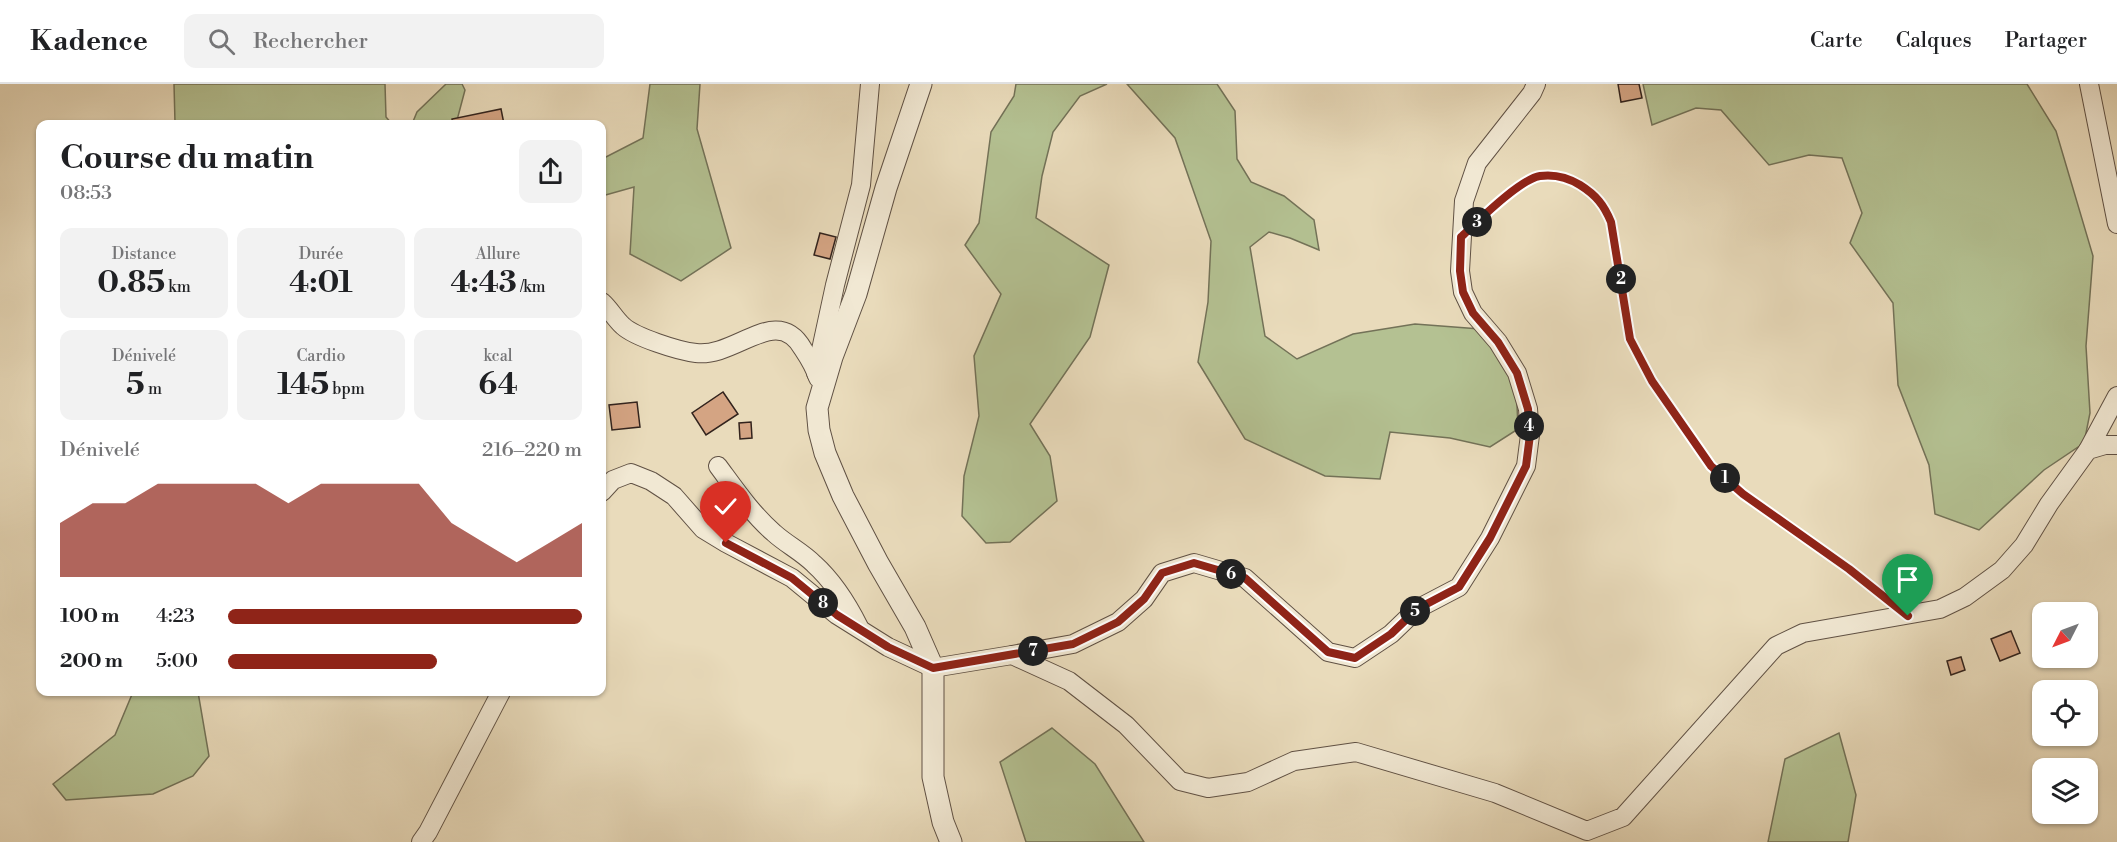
<!DOCTYPE html>
<html lang="fr">
<head>
<meta charset="utf-8">
<style>
  body { margin:0; font-family:"Libre Bodoni",serif; background:#f2f2f2; color:#202124; height:100vh; display:flex; flex-direction:column; font-size:22px; white-space:nowrap }
  * { box-sizing:border-box; margin:0 }
  p { font-size:20px; color:#757577 }
  .icon { flex:none; width:33px; height:33px; fill:none; stroke:currentColor; stroke-width:2; stroke-linecap:round; stroke-linejoin:round }
  .map { position:relative; flex:1; overflow:hidden }
  .details { position:absolute; left:36px; top:36px; width:570px; height:576px; display:flex; flex-direction:column; background:#fff; border-radius:12px; box-shadow:0 2px 4px #0004 }
  .details>* { flex:none }
  .needle { width:39px; rotate:228deg }
  .fabs { position:absolute; left:2032px; top:518px; display:grid; gap:12px }
  .fabs a { display:grid; place-items:center; width:66px; height:66px; border-radius:12px; background:#fff; box-shadow:0 2px 4px #0004; font-size:30px }
  .pin { position:absolute; display:grid; place-items:center; width:51px; height:51px; color:#fff; margin:-62px -26px; border-radius:50% 50% 50% 0; rotate:-45deg; box-shadow:0 0 6px #0007 }
  .pin .icon { rotate:45deg }
  .km { position:absolute; width:30px; height:30px; margin:-15px; border-radius:50%; background:#222; color:#fff; font-size:16px; line-height:30px; text-align:center }
  .round { display:grid; place-items:center; flex:none; width:63px; height:63px; border-radius:12px; background:#f2f2f2 }
  .headline { display:flex; align-items:center; justify-content:space-between; height:102px; padding:0 24px }
  h1 { font-size:33px; font-weight:700; line-height:45px }
  .metrics { display:grid; grid-template-columns:repeat(3,1fr); gap:9px; height:102px; padding:6px 24px }
  .metrics div { display:grid; align-content:center; border-radius:12px; background:#f2f2f2; text-align:center }
  .metrics b { font-size:30px; font-weight:700 }
  .metrics small { font-size:16px; font-weight:400 }
  .metrics p { font-size:16px }
  .chart { height:168px; padding:12px 24px }
  .chart p { display:flex; justify-content:space-between }
  .chart svg { width:100%; height:108px; margin-top:6px; fill:#8f2418; opacity:.7 }
  ul { padding:0 24px; list-style:none; font-size:20px }
  li { display:grid; grid-template-columns:96px 72px 1fr; align-items:center; height:45px }
  li i { height:15px; border-radius:8px; background:#8f2418 }
  header { display:flex; align-items:center; gap:36px; box-sizing:border-box; height:84px; padding:0 30px; background:#fff; border-bottom:2px solid #e0e0e0 }
  header strong { font-size:28px }
  nav { display:flex; gap:33px; margin-inline-start:auto; font-size:21px }
  .search { width:420px; height:54px; background:#f2f2f2; display:flex; align-items:center; gap:15px; box-sizing:border-box; padding:0 21px; border-radius:12px; color:#757577; font-size:22px }
  .map>svg:first-child { display:block }
</style>
</head>
<body>
<header>
<strong>Kadence</strong>
<div class="search"><svg class="icon" aria-label="search" viewBox="0 0 24 24"><circle cx="10" cy="10" r="6"/><path d="M15 15l6 6"/></svg>Rechercher</div>
<nav><a>Carte</a><a>Calques</a><a>Partager</a></nav>
</header>
<div class="map">
<svg width="2117" height="758" viewBox="0 0 2117 758">
  <rect width="100%" height="100%" fill="#e9dbbb"/>
  <filter id="stains"><feTurbulence type="fractalNoise" baseFrequency=".00333" numOctaves="4"/><feColorMatrix values="0 0 0 0 .2 0 0 0 0 .09 0 0 0 0 .02 0 0 0 .5 -.17"/></filter>
  <radialGradient id="worn" r=".72"><stop offset=".6" stop-color="#630" stop-opacity="0"/><stop offset="1" stop-color="#630" stop-opacity=".3"/></radialGradient>
  <g fill="#b4c192" stroke="#737258" stroke-width="1.5">
    <path d="M174 0H385L386 33 392 40H178L175 38Z"/>
    <path d="M446 0H462L465 6 456 40H412L417 28Z"/>
    <path d="M650 0H700L697 45 731 164 681 197 630 170 634 103 602 112V75L643 54Z"/>
    <path d="M1016 0H1107L1080 12 1053 48 1042 92 1036 134 1109 181 1090 253 1030 340 1050 372 1057 417 1010 458 986 459 962 432 964 392 979 332 974 272 1001 210 965 161 979 139 991 48 1014 12Z"/>
    <path d="M1127 0H1217L1235 27 1237 75 1251 98 1284 112 1314 136 1319 166 1290 154 1269 148 1250 163 1265 252 1297 275 1353 250 1415 240 1480 245 1516 297 1518 345 1490 363 1450 354 1390 348 1380 395 1325 392 1245 355 1198 278 1208 218 1211 157 1175 54Z"/>
    <path d="M1643 0H2027L2056 47 2093 172 2086 262 2090 329 2084 359 2044 386 1979 446 1935 430 1929 381 1898 301 1893 219 1850 159 1862 129 1842 74 1809 71 1769 81 1721 26 1696 24 1652 41Z"/>
    <path d="M133 608H198L209 672 193 692 153 710 66 716 53 700 115 651Z"/>
    <path d="M1052 644 1095 680 1144 758H1026L1000 678Z"/>
    <path d="M1839 649 1856 711 1848 758H1768L1785 675Z"/>
  </g>
  <g fill="#d4a483" stroke="#32231d" stroke-width="1.5">
    <path d="M1618 0H1639L1642 14 1621 18Z"/>
    <path d="M501 25 504 40H453L452 35Z"/>
    <path d="M820 149 836 153 830 175 814 171Z"/>
    <path d="M723 308 738 330 706 351 692 329Z"/>
    <path d="M637 318 640 343 612 346 609 321Z"/>
    <path d="M751 338 752 354 740 355 739 339Z"/>
    <path d="M2011 547 2020 569 2000 577 1991 555Z"/>
    <path d="M1961 573 1965 586 1951 591 1947 577Z"/>
  </g>
  <g fill="none" stroke-linecap="round" stroke-linejoin="round">
    <g stroke="#605144" stroke-width="20">
      <g id="minor">
        <path d="M2089 0 2117 140"/>
        <path d="M602 218C610 225 615 235 623 242 635 253 678 267 696 269 736 274 777 219 803 265 809 274 815 284 818 294"/>
        <path d="M816 289 835 201 861 101 870 0"/>
        <path d="M2088 366 2117 312"/>
        <path d="M718 382C735 405 752 430 774 449 786 460 802 468 814 480 834 498 847 519 859 543"/>
        <path d="M602 408 613 396 631 389 651 397 674 412 703 445 726 459 792 494 837 531 888 563 933 584 1012 571 1069 597 1126 641 1180 697 1208 704 1248 698 1294 677 1356 668 1495 709 1587 747 1623 733 1776 562 1803 549 1940 525 1965 513 2002 486 2024 461 2049 420 2088 366 2105 361H2117"/>
        <path d="M1012 571 1073 560 1118 538 1144 515 1162 489 1194 479 1245 494 1328 568 1355 574 1391 550 1417 525 1459 503 1490 454 1526 382 1530 351 1528 325 1517 289 1498 258 1473 229 1463 208 1460 187 1464 117 1477 79 1532 9 1536 0"/>
        <path d="M421 758 428 748 501 608"/>
      </g>
    </g>
    <g stroke="#605144" stroke-width="23">
      <path id="tertiary" d="M921 0 886 104 856 210 832 273 817 324 819 346 825 369 843 412 878 479 915 543 933 584V693L943 738 951 758"/>
    </g>
    <path stroke="#32231d" stroke-width="3" stroke-dasharray="1.5 3" stroke-linecap="butt" d="M1479 136C1493 124 1521 96 1539 92 1562 87 1591 102 1604 121 1607 126 1609 133 1612 138L1630 255 1652 297 1711 382 1743 410 1849 485 1890 518"/>
    <use href="#minor" stroke="#f1e8d3" stroke-width="18"/>
    <use href="#tertiary" stroke="#f1e8d3" stroke-width="21"/>
  </g>
  <g fill="none" stroke-linecap="round" stroke-linejoin="round">
    <g stroke="#fff" stroke-width="12">
      <path id="route" d="M726 459 792 494 837 531 888 563 933 584 1073 560 1118 538 1144 515 1162 489 1194 479 1245 494 1328 568 1355 574 1391 550 1417 525 1459 503 1490 454 1526 382 1530 351 1528 325 1517 289 1498 258 1473 229 1463 208 1460 187 1461 153C1477 138 1520 95 1540 92 1555 90 1567 93 1580 101 1596 111 1604 121 1611 138L1630 255 1652 297 1711 382 1743 410 1849 485 1908 532"/>
    </g>
    <use href="#route" stroke="#8f2418" stroke-width="8"/>
  </g>
  <rect width="100%" height="100%" filter="url(#stains)"/>
  <rect width="100%" height="100%" fill="url(#worn)"/>
</svg>
<div class="fabs">
<a><svg class="needle" viewBox="-14 -14 28 28"><path d="M0-13l5 13h-10z" fill="#e53935"/><path d="M0 13l5-13h-10z" fill="#757577"/></svg></a>
<a><svg class="icon" aria-label="locate" viewBox="0 0 24 24"><circle cx="12" cy="12" r="6"/><path d="M12 2v4M12 18v4M2 12h4M18 12h4"/></svg></a>
<a><svg class="icon" aria-label="layers" viewBox="0 0 24 24"><path d="M12 4l9 5-9 5-9-5zM3 14l9 5 9-5"/></svg></a>
</div>
<div class="pin" style="left:1908px;top:532px;background:#1e9e55"><svg class="icon" aria-label="arrive" viewBox="0 0 24 24"><path d="M6 21V4h12l-3 4 3 4H6"/></svg></div>
<div class="pin" style="left:726px;top:459px;background:#d93025"><svg class="icon" aria-label="check" viewBox="0 0 24 24"><path d="M5 12l5 5 9-10"/></svg></div>
<b class="km" style="left:1725px;top:394px">1</b>
<b class="km" style="left:1621px;top:195px">2</b>
<b class="km" style="left:1477px;top:138px">3</b>
<b class="km" style="left:1529px;top:342px">4</b>
<b class="km" style="left:1415px;top:527px">5</b>
<b class="km" style="left:1231px;top:490px">6</b>
<b class="km" style="left:1033px;top:567px">7</b>
<b class="km" style="left:823px;top:519px">8</b>
<section class="details">
<div class="headline"><div><h1>Course du matin</h1><p>08:53</p></div><a class="round"><svg class="icon" aria-label="share" viewBox="0 0 24 24"><path d="M12 15V3M7 8l5-5 5 5M5 13v7h14v-7"/></svg></a></div>
<div class="metrics">
<div><p>Distance</p><b>0.85<small> km</small></b></div>
<div><p>Durée</p><b>4:01</b></div>
<div><p>Allure</p><b>4:43<small> /km</small></b></div>
</div>
<div class="metrics">
<div><p>Dénivelé</p><b>5<small> m</small></b></div>
<div><p>Cardio</p><b>145<small> bpm</small></b></div>
<div><p>kcal</p><b>64</b></div>
</div>
<div class="chart"><p><span>Dénivelé</span>216–220 m</p>
<svg viewBox="0 0 160 44" preserveAspectRatio="none"><path d="M0 44V22L10 14L20 14L30 6L40 6L50 6L60 6L70 14L80 6L90 6L100 6L110 6L120 22L130 30L140 38L150 30L160 22V44z"/></svg>
</div>
<ul>
<li><b>100 m</b>4:23<i style="width:100%"></i></li>
<li><b>200 m</b>5:00<i style="width:59%"></i></li>
</ul>
</section>
</div>
</body>
</html>
